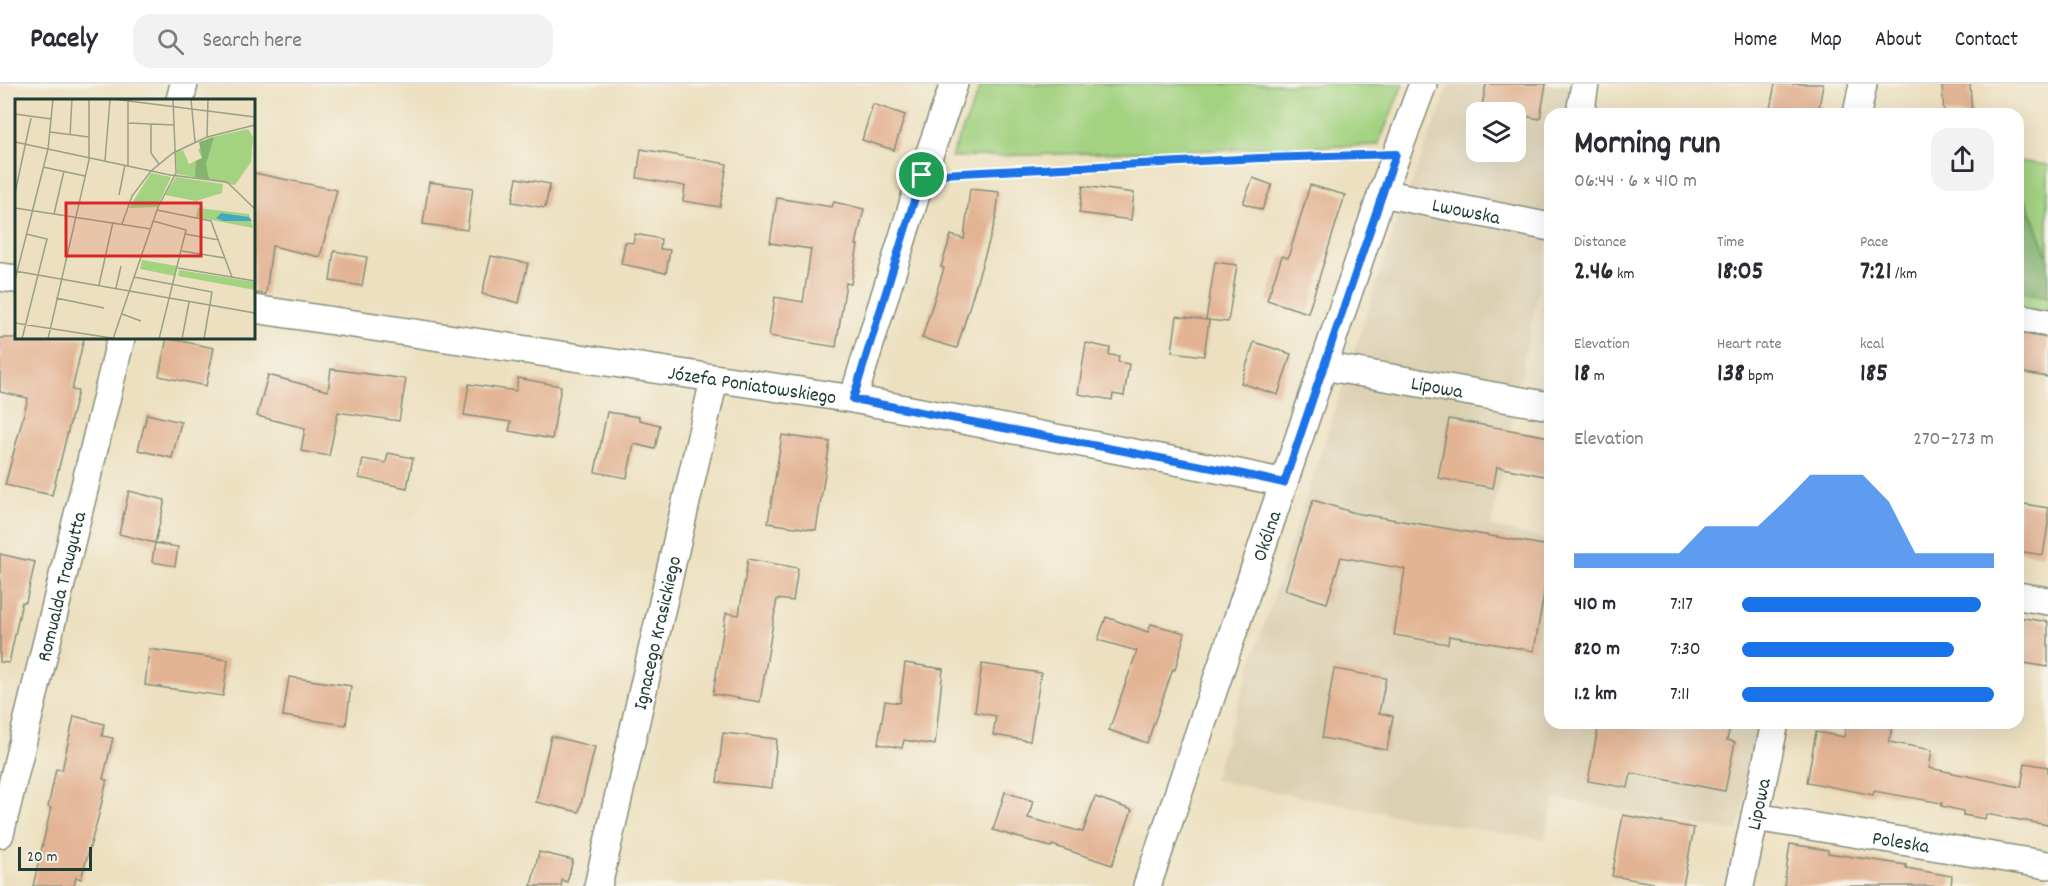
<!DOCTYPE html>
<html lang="en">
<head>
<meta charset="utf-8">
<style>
  body { margin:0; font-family:Dekko,sans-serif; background:#f2f2f3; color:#2b2b33; height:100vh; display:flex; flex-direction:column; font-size:22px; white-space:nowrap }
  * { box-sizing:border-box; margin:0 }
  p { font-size:20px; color:#7c7c81 }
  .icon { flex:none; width:33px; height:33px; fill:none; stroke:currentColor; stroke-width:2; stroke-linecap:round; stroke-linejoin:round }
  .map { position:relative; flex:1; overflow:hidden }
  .sheet { position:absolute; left:1544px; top:24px; width:480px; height:621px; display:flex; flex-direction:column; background:#fff; border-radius:18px; box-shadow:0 6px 24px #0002 }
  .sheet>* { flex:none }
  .buttons { position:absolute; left:1466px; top:18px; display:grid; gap:12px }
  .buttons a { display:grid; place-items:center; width:60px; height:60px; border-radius:12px; background:#fff; box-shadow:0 6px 24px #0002; font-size:30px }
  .scale { position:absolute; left:18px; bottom:15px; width:74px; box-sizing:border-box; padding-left:6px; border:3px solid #1f3d34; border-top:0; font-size:16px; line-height:21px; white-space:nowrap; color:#1f3d34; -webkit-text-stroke:4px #f7f3e8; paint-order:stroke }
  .pin { position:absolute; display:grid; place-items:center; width:51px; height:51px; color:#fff; margin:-26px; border:3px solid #fff; border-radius:50%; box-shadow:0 2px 6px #0007 }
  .round { display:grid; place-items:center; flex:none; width:63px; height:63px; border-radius:18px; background:#f2f2f3 }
  .head { display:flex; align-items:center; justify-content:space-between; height:102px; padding:0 30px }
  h1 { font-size:33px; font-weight:700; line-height:45px }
  .stats { display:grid; grid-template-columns:repeat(3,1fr); gap:9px; height:102px; padding:6px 30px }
  .stats div { display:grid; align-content:center }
  .stats b { font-size:26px; font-weight:700 }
  .stats small { font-size:16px; font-weight:400 }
  .stats p { font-size:16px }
  .chart { height:168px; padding:12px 30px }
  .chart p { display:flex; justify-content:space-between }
  .chart svg { width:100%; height:108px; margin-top:6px; fill:#1a73e8; opacity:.7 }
  ul { padding:0 30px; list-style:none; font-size:20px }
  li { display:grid; grid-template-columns:96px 72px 1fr; align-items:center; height:45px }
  li i { height:15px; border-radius:8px; background:#1a73e8 }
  header { display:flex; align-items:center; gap:36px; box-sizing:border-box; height:84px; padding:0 30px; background:#fff; border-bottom:2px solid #e1e1e2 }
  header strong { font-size:28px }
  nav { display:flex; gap:33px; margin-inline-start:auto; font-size:21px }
  .search { width:420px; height:54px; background:#f2f2f3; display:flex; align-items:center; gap:15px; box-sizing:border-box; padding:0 21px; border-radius:18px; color:#7c7c81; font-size:22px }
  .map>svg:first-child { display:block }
</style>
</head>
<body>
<header>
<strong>Pacely</strong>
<div class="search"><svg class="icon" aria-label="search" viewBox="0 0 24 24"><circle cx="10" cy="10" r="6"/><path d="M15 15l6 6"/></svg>Search here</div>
<nav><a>Home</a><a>Map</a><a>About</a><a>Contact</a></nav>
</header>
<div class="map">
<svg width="2048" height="802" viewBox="0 0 2048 802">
  <rect width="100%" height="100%" fill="#f7f3e8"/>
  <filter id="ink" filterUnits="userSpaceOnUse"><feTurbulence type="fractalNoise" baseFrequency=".0167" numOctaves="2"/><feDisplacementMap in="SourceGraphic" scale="12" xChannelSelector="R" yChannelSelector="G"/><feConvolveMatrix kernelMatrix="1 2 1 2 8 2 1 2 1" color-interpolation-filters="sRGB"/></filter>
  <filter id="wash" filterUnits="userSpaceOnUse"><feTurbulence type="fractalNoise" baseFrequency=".008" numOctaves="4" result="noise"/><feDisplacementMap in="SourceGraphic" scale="24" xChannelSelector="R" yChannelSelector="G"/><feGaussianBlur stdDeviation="1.35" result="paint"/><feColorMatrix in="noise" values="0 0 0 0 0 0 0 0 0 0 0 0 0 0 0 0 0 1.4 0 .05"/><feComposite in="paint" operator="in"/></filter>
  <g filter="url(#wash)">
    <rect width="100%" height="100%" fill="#ece0c0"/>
    <path fill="#dcd0b2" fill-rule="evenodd" d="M1450 0H1580L1574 30H1550L1549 152 1491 443 1549 456 1550 639H1760L1738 748 1555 714 1544 756 1438 739 1213 696 1398 134ZM1476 28H1515V68H1476Z"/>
    <g fill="#a3d281" stroke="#61885a" stroke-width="1.5">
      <path d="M982 0H1403L1378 61 951 73Z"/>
      <path d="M2018 77 2048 81V235L2018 229Z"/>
    </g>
    <path fill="#82b46f" stroke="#507852" stroke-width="1.5" d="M2018 112 2025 115C2034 134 2042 153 2048 174 2048 185 2048 201 2048 213L2018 207Z"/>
    <g id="blocks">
      <g fill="#e3b494">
        <path d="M1486 0H1546L1540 35 1515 30V28H1481Z"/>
        <path d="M1775 0H1823L1818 30H1769Z"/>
        <path d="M1942 0H1970L1972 30H1944Z"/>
        <path d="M873 20 905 31 894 66 862 56Z"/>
        <path d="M641 65 727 80 720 123 683 117 685 102 637 94Z"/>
        <path d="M254 89 337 106 320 173 272 162 266 210 254 209Z"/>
        <path d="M517 94 550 100 545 124 512 118Z"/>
        <path d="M1253 94 1272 101 1262 126 1243 119Z"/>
        <path d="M429 98 473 104 467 146 423 140Z"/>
        <path d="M1310 101 1345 111 1308 229 1267 216 1282 172 1288 174Z"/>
        <path d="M1083 102 1134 109 1131 136 1079 129Z"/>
        <path d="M970 105 999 108 996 134 957 264 922 254 944 184 941 183 951 151 964 155Z"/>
        <path d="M777 114 832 123 834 118 864 125 856 161H858L851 200 846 199 836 263 769 252 775 213 803 218 811 165 770 159Z"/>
        <path d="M635 150 661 155 660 165 670 166 666 189 621 180 625 158 633 159Z"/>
        <path d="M334 167 367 173 362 202 330 197Z"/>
        <path d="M491 172 528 179 519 219 482 210Z"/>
        <path d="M1215 178 1237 181 1228 238 1207 236H1209L1204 272 1172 268 1177 232 1206 236Z"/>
        <path d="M2018 249 2048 254V293L2018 288Z"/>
        <path d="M0 254H84L72 306 78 307 52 411 5 401 28 314 0 308Z"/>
        <path d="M167 254 214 264 206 302 159 292Z"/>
        <path d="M1254 258 1291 270 1278 311 1241 299Z"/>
        <path d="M1086 259 1110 264 1109 271 1119 272 1118 278 1129 280 1124 312 1113 310 1112 316 1078 310Z"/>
        <path d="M331 285 406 295 399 337 338 328 329 372 301 367 305 344 257 332 268 291 328 307Z"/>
        <path d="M518 294 561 302 552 355 509 347 511 338 464 331 469 300 516 307Z"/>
        <path d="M607 328 639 333V336L660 341 655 365 634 360 627 394 595 388Z"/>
        <path d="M147 330 181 338 172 374 138 366Z"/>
        <path d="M1449 335 1550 353V393L1497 383 1493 404 1438 394Z"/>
        <path d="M782 351 830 358 816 446 768 439Z"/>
        <path d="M388 369 413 374 407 404 359 394 363 375 386 379Z"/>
        <path d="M129 407 165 416 155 459 119 450Z"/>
        <path d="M1313 416 1355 429 1550 462V475L1534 567 1449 552 1448 560 1394 551 1405 485 1341 473 1327 519 1285 506Z"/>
        <path d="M2018 419 2048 424V440L2043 471 2018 467Z"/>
        <path d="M155 459 178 463 175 482 152 478Z"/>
        <path d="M0 470 35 478 26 518H22L9 579 0 578Z"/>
        <path d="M748 475 798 484 793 517 777 515 760 618 713 610 726 529 739 531Z"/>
        <path d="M1106 533 1148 548 1151 540 1185 549 1175 586 1173 585 1147 659 1109 646 1137 567 1098 556Z"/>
        <path d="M2018 533 2048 538V583L2018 578Z"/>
        <path d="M149 565 228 576 223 612 145 601Z"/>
        <path d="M905 579 943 585 935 661 904 656 902 664 878 660 885 617 900 619Z"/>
        <path d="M982 580 1041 589 1030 657 993 651 996 632 975 628Z"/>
        <path d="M1334 585 1386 594 1379 629 1393 632 1387 666 1322 654Z"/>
        <path d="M289 593 351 602 346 641 283 632Z"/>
        <path d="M74 632 104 640 102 652 113 654 103 695 107 696 98 734 81 795 76 793 74 802H33L51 724 48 723 56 685 62 686Z"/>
        <path d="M1599 639H1731L1727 656 1735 658 1725 707 1631 689 1628 704 1588 697Z"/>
        <path d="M1846 639H1893L1889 658 1932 666 1929 684 2021 703 2025 679 2048 683V741L1986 730 1985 735 1963 731V727L1941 722 1942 719 1874 707 1873 711 1807 698 1816 648 1844 653Z"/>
        <path d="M723 649 777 655 772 704 717 698Z"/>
        <path d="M551 652 595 663 579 728 536 718Z"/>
        <path d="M1005 708 1033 717 1028 734 1083 748 1095 713 1132 726 1112 781 1052 761 1051 763 993 746Z"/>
        <path d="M1623 731 1694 744 1683 802H1671L1612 792Z"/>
        <path d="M1790 760 1828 766V769L1906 781V784L1952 792 1951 802H1784Z"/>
        <path d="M539 768 573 776 567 798 562 796 561 802H531Z"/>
      </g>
    </g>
  </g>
  <g filter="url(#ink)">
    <use href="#blocks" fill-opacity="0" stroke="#868e7a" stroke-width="1.5"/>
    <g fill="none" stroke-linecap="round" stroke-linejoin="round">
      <g stroke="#868e7a" stroke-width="30">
        <g id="minor">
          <path d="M180 16 184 0"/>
          <path d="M1580 30 1585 0"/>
          <path d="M1857 30 1863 0"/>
          <path id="s1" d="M1382 109 1550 143"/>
          <path d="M0 193 16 195"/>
          <path id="s2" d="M254 225 853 315 1238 389 1284 399"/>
          <path d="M2018 233 2048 239"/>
          <path id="s3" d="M1323 282 1550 322"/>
          <path d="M853 315 922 91 954 0"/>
          <path d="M2018 512 2048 517"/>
          <path id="s4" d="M1755 733 2048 781"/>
          <path id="s5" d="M0 750 121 254"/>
          <path id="s6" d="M598 802 714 296"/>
          <path id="s7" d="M1147 802 1382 109 1423 0"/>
          <path id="s8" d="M1740 802 1775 639"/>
        </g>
      </g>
      <path stroke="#868e7a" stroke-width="4" stroke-dasharray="4.5 4.5" stroke-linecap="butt" d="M950 90 1260 74 1371 71"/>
      <use href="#minor" stroke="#fff" stroke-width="27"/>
    </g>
  </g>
  <g fill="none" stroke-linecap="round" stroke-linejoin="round" filter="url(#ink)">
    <g stroke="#fff" stroke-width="12">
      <path id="route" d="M1396 70 1284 399 1238 389 853 315 922 91 1260 74Z"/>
    </g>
    <use href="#route" stroke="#1a73e8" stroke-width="8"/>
  </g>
  <g text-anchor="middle" stroke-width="4.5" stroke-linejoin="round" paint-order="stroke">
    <g font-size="20" fill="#1f3d34" stroke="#f7f3e8">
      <text dy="7" stroke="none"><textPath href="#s1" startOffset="86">Lwowska</textPath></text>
      <text dy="7" stroke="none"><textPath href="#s2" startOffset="504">Józefa Poniatowskiego</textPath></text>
      <text dy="7" stroke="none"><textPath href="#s3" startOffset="116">Lipowa</textPath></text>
      <text dy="7" stroke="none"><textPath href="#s7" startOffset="370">Okólna</textPath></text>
      <text dy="7" stroke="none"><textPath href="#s5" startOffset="255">Romualda Traugutta</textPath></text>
      <text dy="7" stroke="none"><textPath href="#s6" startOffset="260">Ignacego Krasickiego</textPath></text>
      <text dy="7" stroke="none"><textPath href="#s8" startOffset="84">Lipowa</textPath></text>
      <text dy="7" stroke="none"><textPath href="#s4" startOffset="148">Poleska</textPath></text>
    </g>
  </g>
  <g transform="translate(15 15)">
    <rect width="240" height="240" fill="#ece0c0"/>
    <path d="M233 30 238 38 236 63 220 86 162 75 161 53 168 51 174 65 187 59 183 51 193 39ZM136 74 156 78 142 108 114 109ZM161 78 208 85 207 94 181 102 150 96ZM183 109 234 115 238 129 181 118ZM127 161 162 167 160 177 125 170ZM164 171 240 183V191L163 177Z" fill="#a3d281"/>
    <path d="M199 38 191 65 194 80 180 78 181 62 187 59 184 43Z" fill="#82b46f"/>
    <path d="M206 114 234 118 237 122H208L201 119Z" fill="#43a9c2"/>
    <path fill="none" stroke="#9a9f88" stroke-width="1.5" d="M98 0 240 18M176 0 180 43M0 15 36 20M113 24 159 26M136 25V54L144 65M35 33 74 38M55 36 57 0M192 38 193 0M0 43 155 76 212 83 240 110M90 62 95 0M113 67V0M28 68 70 77M0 94 16 19M104 96 110 66M0 109 136 130M142 111 196 122 217 178M39 115 49 72M138 122 171 131 144 240M107 125 117 97 136 72 158 54 192 38 240 26M170 135 204 141M167 152 210 159M163 169 240 182M0 172 240 214M119 178 197 193 189 240M0 181 33 50 38 0M84 186 98 123M101 189 106 167M41 199 89 209M107 215 126 222M0 224 103 240M7 240 32 140 11 135M33 240 74 61V0M98 240 143 108 161 74 158 0M167 240 174 203"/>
    <path fill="#d62828" fill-opacity="0.15" stroke="#d62828" stroke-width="3" d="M51 104H186V157H51Z"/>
    <rect width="240" height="240" fill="none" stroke="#1f3d34" stroke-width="3"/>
  </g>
</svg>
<div class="buttons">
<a><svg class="icon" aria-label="layers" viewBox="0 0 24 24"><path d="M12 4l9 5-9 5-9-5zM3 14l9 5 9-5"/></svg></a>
</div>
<div class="scale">20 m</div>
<div class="pin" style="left:922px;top:91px;background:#1e9e55"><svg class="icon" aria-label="arrive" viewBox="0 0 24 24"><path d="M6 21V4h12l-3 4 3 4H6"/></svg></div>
<section class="sheet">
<div class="head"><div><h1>Morning run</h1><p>06:44 · 6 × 410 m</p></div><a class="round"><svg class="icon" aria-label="share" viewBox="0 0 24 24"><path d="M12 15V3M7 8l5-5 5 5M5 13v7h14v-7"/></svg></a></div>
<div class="stats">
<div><p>Distance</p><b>2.46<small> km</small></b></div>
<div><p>Time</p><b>18:05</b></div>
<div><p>Pace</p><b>7:21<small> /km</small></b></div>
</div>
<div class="stats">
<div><p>Elevation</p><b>18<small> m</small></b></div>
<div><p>Heart rate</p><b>138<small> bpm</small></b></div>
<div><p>kcal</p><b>185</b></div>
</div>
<div class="chart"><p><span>Elevation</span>270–273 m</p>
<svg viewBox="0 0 160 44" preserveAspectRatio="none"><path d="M0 44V38L10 38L20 38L30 38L40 38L50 27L60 27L70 27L80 17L90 6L100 6L110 6L120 17L130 38L140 38L150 38L160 38V44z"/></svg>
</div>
<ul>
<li><b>410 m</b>7:17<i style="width:95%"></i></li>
<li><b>820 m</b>7:30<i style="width:84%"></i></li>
<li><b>1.2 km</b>7:11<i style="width:100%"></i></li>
</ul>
</section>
</div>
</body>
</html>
